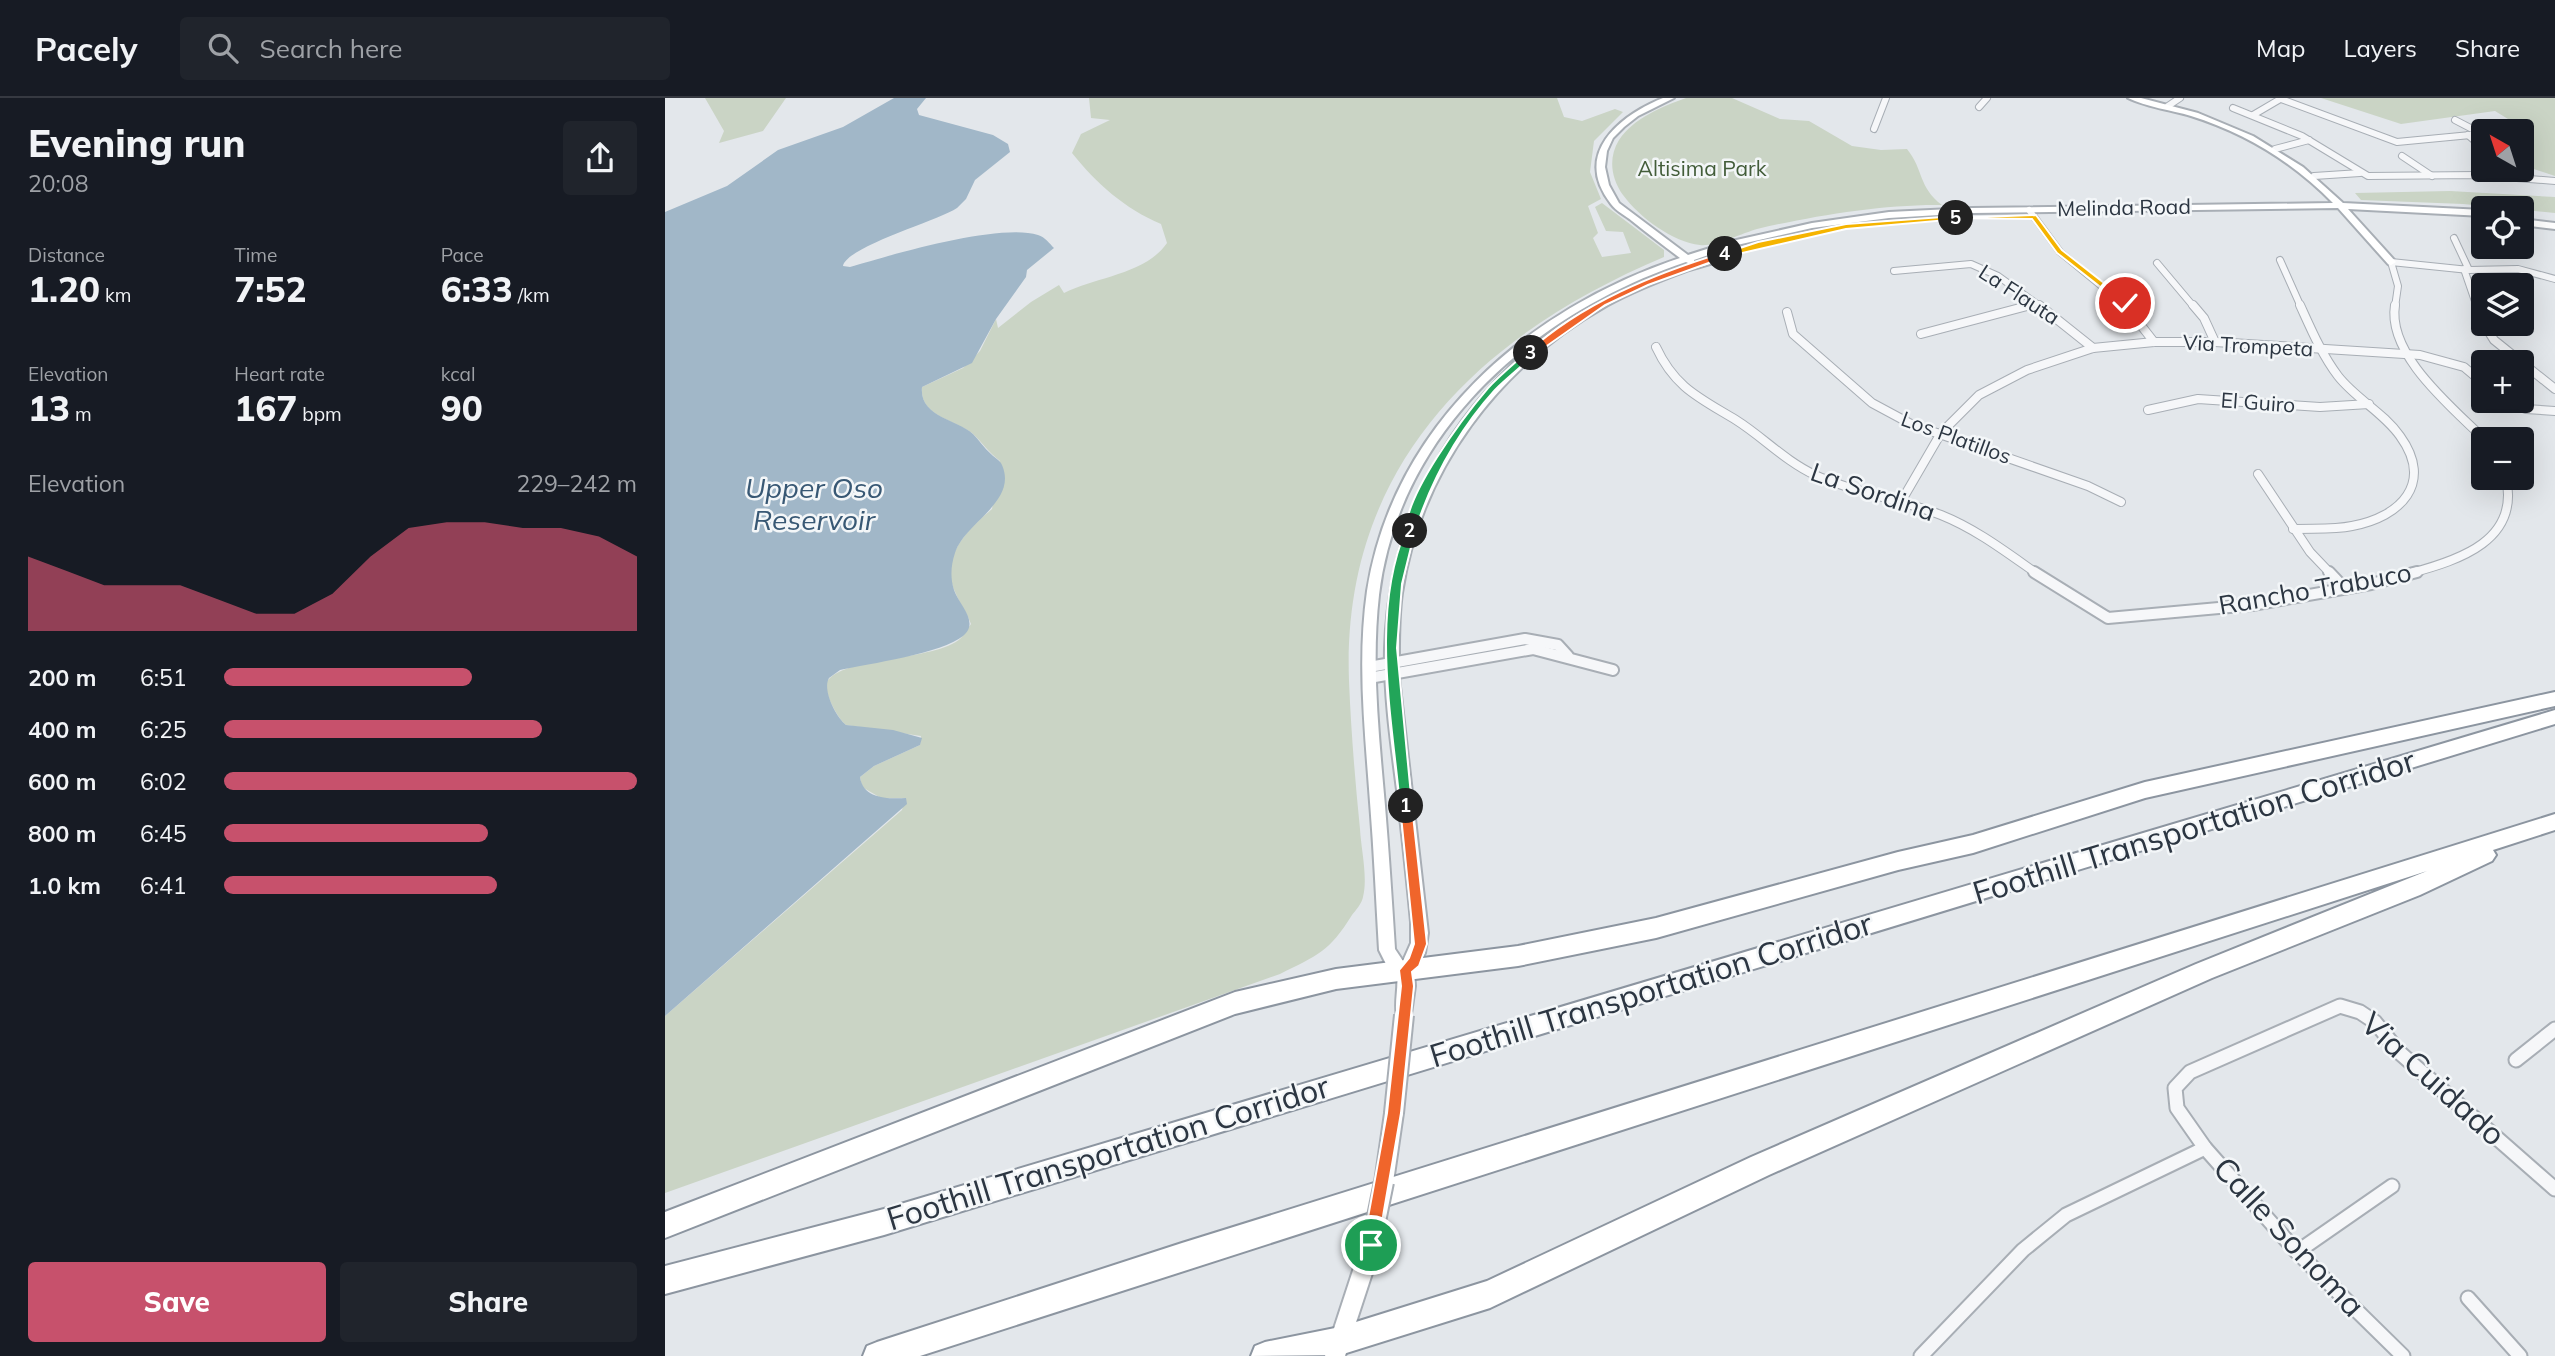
<!DOCTYPE html>
<html lang="en">
<head>
<meta charset="utf-8">
<style>
  body { margin:0; font-family:Mulish,sans-serif; background:#20242c; color:#f1f3f6; height:100vh; display:flex; flex-direction:column; font-size:26px; white-space:nowrap }
  * { box-sizing:border-box; margin:0 }
  p { font-size:23px; color:#9ea1a6 }
  .icon { flex:none; width:38px; height:38px; fill:none; stroke:currentColor; stroke-width:2; stroke-linecap:round; stroke-linejoin:round }
  .map { position:relative; flex:1; overflow:hidden }
  .details { display:flex; flex-direction:column; background:#171b24; width:665px }
  .details>* { flex:none }
  .needle { width:46px; rotate:321deg }
  .fabs { position:absolute; left:1806px; top:21px; display:grid; gap:14px }
  .fabs a { display:grid; place-items:center; width:63px; height:63px; border-radius:7px; background:#171b24; box-shadow:0 7px 28px #0002; font-size:35px }
  .pin { position:absolute; display:grid; place-items:center; width:60px; height:60px; color:#fff; margin:-30px; border:4px solid #fff; border-radius:50%; box-shadow:0 2px 7px #0007 }
  .km { position:absolute; width:35px; height:35px; margin:-18px; border-radius:50%; background:#222; color:#fff; font-size:19px; line-height:35px; text-align:center }
  .round { display:grid; place-items:center; flex:none; width:74px; height:74px; border-radius:7px; background:#20242c }
  .headline { display:flex; align-items:center; justify-content:space-between; height:119px; padding:0 28px }
  h1 { font-size:38px; font-weight:800; line-height:52px }
  .figures { display:grid; grid-template-columns:repeat(3,1fr); gap:10px; height:119px; padding:7px 28px }
  .figures div { display:grid; align-content:center }
  .figures b { font-size:35px; font-weight:800 }
  .figures small { font-size:19px; font-weight:400 }
  .figures p { font-size:19px }
  .chart { height:196px; padding:14px 28px }
  .chart p { display:flex; justify-content:space-between }
  .chart svg { width:100%; height:126px; margin-top:7px; fill:#c7516c; opacity:.7 }
  .action { display:flex; gap:14px; margin-top:auto; padding:14px 28px }
  .action a { flex:1; height:80px; border-radius:7px; background:#c7516c; color:#fff; font-size:28px; font-weight:800; line-height:80px; text-align:center }
  .action a+a { background:#20242c; color:#f1f3f6 }
  ul { padding:0 28px; list-style:none; font-size:23px }
  li { display:grid; grid-template-columns:112px 84px 1fr; align-items:center; height:52px }
  li i { height:18px; border-radius:9px; background:#c7516c }
  header { display:flex; align-items:center; gap:42px; box-sizing:border-box; height:98px; padding:0 35px; background:#171b24; border-bottom:2px solid #363941 }
  header strong { font-size:33px }
  nav { display:flex; gap:38px; margin-inline-start:auto; font-size:24px }
  .search { width:490px; height:63px; background:#20242c; display:flex; align-items:center; gap:18px; box-sizing:border-box; padding:0 24px; border-radius:7px; color:#9ea1a6; font-size:26px }
  main { display:flex; flex:1; min-height:0 }
  .map>svg:first-child { display:block }
</style>
</head>
<body>
<header>
<strong>Pacely</strong>
<div class="search"><svg class="icon" aria-label="search" viewBox="0 0 24 24"><circle cx="10" cy="10" r="6"/><path d="M15 15l6 6"/></svg>Search here</div>
<nav><a>Map</a><a>Layers</a><a>Share</a></nav>
</header>
<main>
<section class="details">
<div class="headline"><div><h1>Evening run</h1><p>20:08</p></div><a class="round"><svg class="icon" aria-label="share" viewBox="0 0 24 24"><path d="M12 15V3M7 8l5-5 5 5M5 13v7h14v-7"/></svg></a></div>
<div class="figures">
<div><p>Distance</p><b>1.20<small> km</small></b></div>
<div><p>Time</p><b>7:52</b></div>
<div><p>Pace</p><b>6:33<small> /km</small></b></div>
</div>
<div class="figures">
<div><p>Elevation</p><b>13<small> m</small></b></div>
<div><p>Heart rate</p><b>167<small> bpm</small></b></div>
<div><p>kcal</p><b>90</b></div>
</div>
<div class="chart"><p><span>Elevation</span>229–242 m</p>
<svg viewBox="0 0 160 44" preserveAspectRatio="none"><path d="M0 44V18L10 23L20 28L30 28L40 28L50 33L60 38L70 38L80 31L90 18L100 8L110 6L120 6L130 8L140 8L150 11L160 18V44z"/></svg>
</div>
<ul>
<li><b>200 m</b>6:51<i style="width:60%"></i></li>
<li><b>400 m</b>6:25<i style="width:77%"></i></li>
<li><b>600 m</b>6:02<i style="width:100%"></i></li>
<li><b>800 m</b>6:45<i style="width:64%"></i></li>
<li><b>1.0 km</b>6:41<i style="width:66%"></i></li>
</ul>
<div class="action"><a>Save</a><a>Share</a></div>
</section>
<div class="map">
<svg width="1890" height="1258" viewBox="0 0 1890 1258">
  <rect width="100%" height="100%" fill="#e3e7eb"/>
  <g fill="#cad4c5">
    <path d="M40 0H121L98 33 54 45 59 33Z"/>
    <path d="M424 0H892L899 19 917 23 950 11 958 14 929 43 925 74 936 101 923 108 933 135 928 140 937 159 966 155 958 134 941 133 930 109 937 105 999 152V159C814 237 676 368 684 583 686 632 690 682 695 731 696 751 703 779 698 799 697 805 691 812 687 817 664 854 653 857 615 876L0 1095V918L237 712 240 700H216L197 689 195 679 209 668 255 647 256 638 181 627C172 620 160 596 161 585 177 557 270 564 296 540 300 536 303 530 306 526 302 515 295 506 291 496 273 460 302 432 327 411L335 363C324 355 317 344 307 335 289 321 254 318 257 289L298 270 315 253 331 221 333 230 366 204 394 187 399 195C431 179 481 176 502 145L496 126C460 111 431 85 407 55L416 36 445 22 426 20Z"/>
    <path d="M1021 0H1067L1115 21 1144 23 1187 48 1216 52 1242 51C1259 72 1253 89 1277 107 1220 106 1147 118 1092 131 1078 135 1048 149 1035 147 1008 144 975 120 958 97 946 80 943 60 954 42 969 20 996 9 1021 0Z"/>
    <path d="M1656 0H1890V78L1857 67V36L1861 32 1830 13 1736 26Z"/>
    <path d="M1785 93 1890 99V115L1798 106 1696 102 1690 95Z"/>
  </g>
  <path fill="#a1b7c8" d="M229 0H261L252 11 254 17 328 37 343 46 345 54 310 82 301 101 292 110C272 123 181 149 178 168L185 169C226 157 334 125 373 137 380 139 385 146 389 150L362 172 361 179 331 221 307 265 257 289C254 319 291 321 308 336 314 342 319 350 326 356 330 360 335 362 337 367 353 404 300 424 290 455 286 467 285 479 289 492 294 507 315 524 298 538 278 555 203 566 175 572L164 580C157 592 171 619 181 627L228 632 257 640 255 647 209 668 195 679C198 701 223 701 241 700L242 706 0 918V114L62 88 113 52 178 29Z"/>
  <g fill="none" stroke-linecap="round" stroke-linejoin="round">
    <g stroke="#a8aeb5" stroke-width="8">
      <g id="street-far3">
        <path d="M1616 1 1732 44 1816 36"/>
        <path d="M1503 8 1515 0"/>
        <path d="M1314 9 1322 0"/>
        <path d="M1568 10 1637 38 1703 78 1813 77 1890 83"/>
        <path d="M1588 17 1617 0"/>
        <path d="M1790 22 1815 35"/>
        <path d="M1209 31 1221 0"/>
        <path d="M1803 37 1818 50"/>
        <path d="M1610 51 1644 42"/>
        <path d="M1737 58 1767 78"/>
        <path d="M1649 78 1695 75"/>
        <path d="M1364 112 1395 154 1462 209"/>
        <path d="M1789 140 1804 172"/>
        <path d="M1615 162 1636 209"/>
        <path d="M1492 165 1529 209"/>
        <path d="M1799 171 1812 209"/>
        <path d="M1229 173 1306 166 1333 178 1376 209"/>
        <path d="M1360 209 1369 206"/>
        <path d="M1730 209 1733 188 1726 164 1804 172 1853 171 1890 181"/>
      </g>
    </g>
    <g stroke="#a8aeb5" stroke-width="10">
      <g id="street-far2">
        <path d="M1374 207 1428 250"/>
        <path d="M1460 207 1489 244"/>
        <path d="M1528 207 1539 220 1550 244"/>
        <path d="M1730 207C1722 257 1787 309 1819 341"/>
        <path d="M1812 207 1818 225"/>
        <path d="M1122 214 1128 236 1207 305 1246 326 1423 388 1456 404"/>
        <path d="M1819 226 1829 242 1890 291"/>
        <path d="M1256 236 1366 207"/>
        <path d="M991 249C1010 290 1035 300 1071 322 1098 339 1120 363 1150 377 1190 395 1235 401 1276 417 1311 431 1341 454 1371 475"/>
        <path d="M1839 303 1861 311 1890 313"/>
        <path d="M1483 312 1533 301 1655 309 1704 306"/>
        <path d="M1593 376 1645 454 1665 475"/>
        <path d="M1237 402 1276 335 1314 297 1362 272 1428 250 1489 244H1550L1755 257 1799 269 1818 285"/>
        <path d="M1628 431C1648 430 1668 432 1687 428 1736 419 1769 385 1735 338 1718 314 1691 301 1673 278 1657 257 1646 231 1635 207"/>
        <path d="M1746 475C1795 462 1855 442 1841 380"/>
      </g>
    </g>
    <g stroke="#a8aeb5" stroke-width="14">
      <g id="street-far1">
        <path d="M1369 474 1443 520 1587 507 1706 486 1752 474"/>
        <path d="M1664 474 1680 491"/>
        <path d="M704 569 860 541 893 547 903 558"/>
        <path d="M704 580 868 551 948 572"/>
      </g>
    </g>
    <g stroke="#a8aeb5" stroke-width="17">
      <g id="street">
        <path d="M1851 962 1890 931"/>
        <path d="M1632 1154 1727 1088"/>
        <path d="M1803 1200 1855 1258"/>
        <path d="M1256 1258 1358 1152 1401 1117 1540 1050"/>
        <path d="M1738 1258 1632 1154 1540 1050 1512 1010 1510 990 1525 974 1675 908 1695 914 1710 924 1735 955 1890 1091"/>
      </g>
    </g>
    <g stroke="#a8aeb5" stroke-width="4">
      <g id="secondary">
        <path d="M998 0H1009L973 18 959 29 948 40 942 53 940 69 944 87 954 105 1023 157 1067 143 1147 125 1224 114 1307 110 1668 105C1628 64 1580 35 1526 18 1506 12 1481 9 1463 0H1476L1533 15 1588 38 1638 69 1678 105 1818 112V118L1683 111 1731 164 1726 167 1723 166 1673 110 1307 115 1224 120 1147 130 1072 147 1029 162V164L1066 152 1071 155C1057 164 1037 168 1021 173 994 183 968 193 943 207 834 268 756 371 737 495 733 523 734 552 734 580L763 835 760 855 749 874 750 888 745 923 739 925 733 923C728 909 734 891 732 876L724 872 714 852C711 803 709 753 705 704 700 634 692 563 702 493 728 327 862 211 1015 160 999 148 983 136 967 123 961 118 951 113 946 106 907 56 954 18 998 0ZM1021 164 1025 166C977 182 928 203 887 233 784 310 724 421 720 550 719 597 726 645 732 692 737 736 742 780 746 824V845L738 863 730 851C727 804 724 756 720 708 714 638 706 567 714 497 734 332 871 214 1021 164Z"/>
        <path d="M1857 121 1890 125V131L1857 127Z"/>
        <path d="M729 1006 735 1009 738 1015 728 1084 726 1091 719 1093 712 1091 710 1084 720 1015 723 1009Z"/>
        <path d="M706 1138 713 1141 716 1148 680 1258H660L696 1148 699 1141Z"/>
      </g>
    </g>
    <g stroke="#8c95a0" stroke-width="4">
      <g id="highway">
        <path d="M1890 594V608L1480 700 1308 755 1233 772 991 840 853 868 671 891 570 916 0 1140V1114L570 894 671 871 853 848 991 820 1233 754 1308 737 1480 684Z"/>
        <path d="M1890 612V626L219 1137 0 1196V1168L219 1111Z"/>
        <path d="M1890 716V732L1828 752 1831 757 1827 763 1755 797 1547 880 1104 1077 825 1210 675 1257 586 1258 590 1248 600 1244 675 1229 822 1183 1086 1059 1531 866 1762 773 255 1258H198L202 1248 212 1244 517 1145Z"/>
      </g>
    </g>
    <use href="#street-far3" stroke="#f6f7f9" stroke-width="6"/>
    <use href="#street-far2" stroke="#f6f7f9" stroke-width="8"/>
    <use href="#street-far1" stroke="#f6f7f9" stroke-width="10"/>
    <use href="#street" stroke="#f6f7f9" stroke-width="13"/>
    <use href="#secondary" fill="#fff" fill-rule="evenodd"/>
    <use href="#highway" fill="#fff" fill-rule="evenodd"/>
    <g stroke="#a8aeb5" stroke-width="22" stroke-linecap="butt">
      <g id="secondary-bridge">
        <path d="M729 1015 739 917"/>
        <path d="M706 1148 719 1084"/>
      </g>
    </g>
    <use href="#secondary-bridge" stroke="#fff" stroke-width="18"/>
  </g>
  <path fill="#f0652b" stroke="#fff" stroke-width="2" d="M741 703 747 708 762 846 754 868 747 874 749 888 736 1015 713 1147 706 1155 698 1147 722 1015 736 888 734 872 744 860 749 846 735 708Z"/>
  <path fill="#22a559" stroke="#fff" stroke-width="2" d="M741 431 750 433 737 486 732 550 747 708 741 713 735 708C727 619 705 516 741 431Z"/>
  <path fill="#22a559" stroke="#fff" stroke-width="2" d="M863 253 870 255C858 268 843 279 830 292 793 333 767 381 750 433L741 436C737 400 799 318 823 290 835 277 850 265 863 253Z"/>
  <path fill="#f0652b" stroke="#fff" stroke-width="2" d="M1060 154 1063 158 983 187 940 207 869 257 862 255C916 205 991 175 1060 154Z"/>
  <path fill="#f5b400" stroke="#fff" stroke-width="2" d="M1291 118 1294 121 1181 131 1060 159 1057 156 1093 144 1181 126Z"/>
  <path fill="#f5b400" stroke="#fff" stroke-width="2" d="M1371 117 1397 152 1462 203V206H1457L1392 155 1367 121 1288 120Z"/>
  <g text-anchor="middle" stroke-width="5" stroke-linejoin="round" paint-order="stroke">
    <g font-size="21" fill="#435d3a" stroke="#f3f6f8">
      <text x="1037" y="78">Altisima Park</text>
    </g>
    <g font-size="21" fill="#2c3642" stroke="#f3f6f8">
      <text transform="translate(1459 110) rotate(-1)" y="7">Melinda Road</text>
      <text transform="translate(1354 197) rotate(33)" y="7">La Flauta</text>
      <text transform="translate(1583 248) rotate(3)" y="7">Via Trompeta</text>
      <text transform="translate(1593 305) rotate(4)" y="7">El Guiro</text>
      <text transform="translate(1291 340) rotate(20)" y="7">Los Platillos</text>
    </g>
    <g font-size="26" fill="#2c3642" stroke="#f3f6f8">
      <text transform="translate(1208 394) rotate(19)" y="9">La Sordina</text>
      <text transform="translate(1650 491) rotate(-10)" y="9">Rancho Trabuco</text>
    </g>
    <g font-size="28" font-style="italic" fill="#385874" stroke="#f3f6f8">
      <text x="149" y="400">Upper Oso<tspan x="149" dy="32">Reservoir</tspan></text>
    </g>
    <g font-size="32" fill="#2c3642" stroke="#f3f6f8">
      <text transform="translate(1529 729) rotate(-17)" y="11">Foothill Transportation Corridor</text>
      <text transform="translate(986 892) rotate(-17)" y="11">Foothill Transportation Corridor</text>
      <text transform="translate(1768 981) rotate(42)" y="11">Via Cuidado</text>
      <text transform="translate(443 1055) rotate(-17)" y="11">Foothill Transportation Corridor</text>
      <text transform="translate(1624 1139) rotate(47)" y="11">Calle Sonoma</text>
    </g>
  </g>
</svg>
<div class="fabs">
<a><svg class="needle" viewBox="-14 -14 28 28"><path d="M0-13l5 13h-10z" fill="#e53935"/><path d="M0 13l5-13h-10z" fill="#9ea1a6"/></svg></a>
<a><svg class="icon" aria-label="locate" viewBox="0 0 24 24"><circle cx="12" cy="12" r="6"/><path d="M12 2v4M12 18v4M2 12h4M18 12h4"/></svg></a>
<a><svg class="icon" aria-label="layers" viewBox="0 0 24 24"><path d="M12 4l9 5-9 5-9-5zM3 14l9 5 9-5"/></svg></a>
<a>+</a>
<a>−</a>
</div>
<div class="pin" style="left:706px;top:1147px;background:#1e9e55"><svg class="icon" aria-label="arrive" viewBox="0 0 24 24"><path d="M6 21V4h12l-3 4 3 4H6"/></svg></div>
<div class="pin" style="left:1460px;top:205px;background:#d93025"><svg class="icon" aria-label="check" viewBox="0 0 24 24"><path d="M5 12l5 5 9-10"/></svg></div>
<b class="km" style="left:741px;top:708px">1</b>
<b class="km" style="left:745px;top:433px">2</b>
<b class="km" style="left:866px;top:255px">3</b>
<b class="km" style="left:1060px;top:156px">4</b>
<b class="km" style="left:1291px;top:120px">5</b>
</div>
</main>
</body>
</html>
